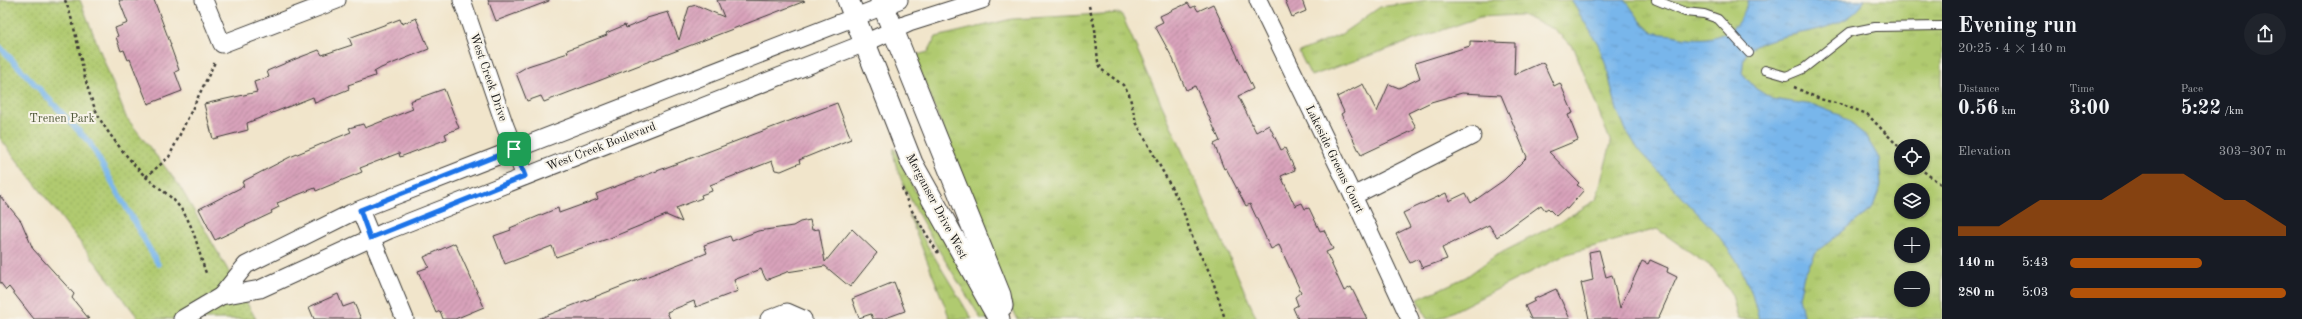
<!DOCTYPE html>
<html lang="en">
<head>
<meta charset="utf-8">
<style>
  body { margin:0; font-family:"Old Standard TT",serif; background:#20242c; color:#f1f3f6; height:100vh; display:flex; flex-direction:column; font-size:15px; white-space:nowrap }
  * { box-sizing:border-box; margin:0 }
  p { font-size:13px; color:#9ea1a6 }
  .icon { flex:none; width:22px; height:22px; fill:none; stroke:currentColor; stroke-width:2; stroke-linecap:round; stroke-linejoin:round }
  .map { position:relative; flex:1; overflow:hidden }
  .panel { display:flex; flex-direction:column; background:#171b24; width:360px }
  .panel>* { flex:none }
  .controls { position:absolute; left:1894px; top:139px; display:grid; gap:8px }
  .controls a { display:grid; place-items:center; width:36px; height:36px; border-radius:50%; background:#171b24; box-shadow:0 1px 3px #0004; font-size:20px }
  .pin { position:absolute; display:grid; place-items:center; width:34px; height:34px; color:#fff; margin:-17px; border-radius:8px; box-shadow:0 2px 6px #0006 }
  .round { display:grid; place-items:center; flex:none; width:42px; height:42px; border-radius:21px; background:#20242c }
  .head { display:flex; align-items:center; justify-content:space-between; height:68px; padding:0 16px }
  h1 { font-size:22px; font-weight:700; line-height:30px }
  .figures { display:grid; grid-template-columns:repeat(3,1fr); gap:6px; height:68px; padding:4px 16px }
  .figures div { display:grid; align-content:center }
  .figures b { font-size:20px; font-weight:700 }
  .figures small { font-size:11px; font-weight:400 }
  .figures p { font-size:11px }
  .chart { height:112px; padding:8px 16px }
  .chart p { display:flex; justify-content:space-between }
  .chart svg { width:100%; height:72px; margin-top:4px; fill:#b45309; opacity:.7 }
  ul { padding:0 16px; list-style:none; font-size:13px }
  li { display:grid; grid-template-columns:64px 48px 1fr; align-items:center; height:30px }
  li i { height:10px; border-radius:5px; background:#b45309 }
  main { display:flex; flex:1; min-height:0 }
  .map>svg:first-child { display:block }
</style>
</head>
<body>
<main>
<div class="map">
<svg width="1942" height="319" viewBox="0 0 1942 319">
  <defs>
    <pattern id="grass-tufts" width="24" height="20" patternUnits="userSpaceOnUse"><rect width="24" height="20" fill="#b0ca6f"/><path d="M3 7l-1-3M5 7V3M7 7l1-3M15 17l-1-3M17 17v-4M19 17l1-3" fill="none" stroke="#97ad60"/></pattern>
    <pattern id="park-dots" width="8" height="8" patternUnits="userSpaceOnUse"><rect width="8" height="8" fill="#b0ca6f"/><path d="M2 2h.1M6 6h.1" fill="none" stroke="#97ad60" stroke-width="1.8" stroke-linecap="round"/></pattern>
    <pattern id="water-ripples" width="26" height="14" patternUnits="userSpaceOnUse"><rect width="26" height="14" fill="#78b6eb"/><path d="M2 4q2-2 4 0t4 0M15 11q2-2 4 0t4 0" fill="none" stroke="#679cc9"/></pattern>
    <pattern id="building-hatch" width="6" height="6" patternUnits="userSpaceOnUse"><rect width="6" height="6" fill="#d9a3bb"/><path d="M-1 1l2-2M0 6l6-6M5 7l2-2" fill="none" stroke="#af8497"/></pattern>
  </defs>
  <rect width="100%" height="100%" fill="#f7f3e8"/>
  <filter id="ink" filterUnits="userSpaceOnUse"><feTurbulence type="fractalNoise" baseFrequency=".025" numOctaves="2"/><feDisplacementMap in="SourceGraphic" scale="8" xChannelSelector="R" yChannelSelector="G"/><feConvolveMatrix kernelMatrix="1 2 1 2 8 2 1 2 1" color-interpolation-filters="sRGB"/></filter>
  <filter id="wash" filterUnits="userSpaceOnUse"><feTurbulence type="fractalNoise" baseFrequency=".012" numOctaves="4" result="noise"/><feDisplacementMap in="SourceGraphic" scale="16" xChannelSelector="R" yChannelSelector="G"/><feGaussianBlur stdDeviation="0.9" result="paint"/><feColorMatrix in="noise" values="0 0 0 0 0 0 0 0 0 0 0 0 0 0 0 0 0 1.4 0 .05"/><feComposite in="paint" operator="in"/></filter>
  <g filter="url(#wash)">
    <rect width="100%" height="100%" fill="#f1e5cb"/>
    <g fill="url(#grass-tufts)" stroke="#667346" fill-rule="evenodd">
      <path d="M1428 0H1942V319H1738L1732 295 1713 268 1657 229 1567 254 1438 319H1427L1418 299 1466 277 1495 256 1557 224 1596 200 1611 143 1574 48 1554 29 1521 15 1480 17 1311 76 1299 52 1340 35 1380 7ZM1901 146H1923V168H1901ZM1901 190H1923V212H1901ZM1901 234H1923V256H1901ZM1901 278H1923V300H1901Z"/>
      <path d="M1121 13 1257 319H1017L920 70 917 55 928 52 936 37 1012 19Z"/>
      <path d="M894 148 917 195 991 319H981C965 291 887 175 894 148Z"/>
      <path d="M909 215 972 319H950Z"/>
    </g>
    <path fill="url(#park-dots)" stroke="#667346" d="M0 0H80L126 117 179 185 256 319H139L0 138Z"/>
    <path fill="url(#water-ripples)" stroke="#4a6984" d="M1571 0H1625C1633 9 1641 24 1651 31 1656 34 1666 34 1672 35 1707 43 1739 39 1748 0H1865C1843 43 1756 26 1744 58 1743 62 1743 68 1742 73L1755 88 1772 99 1814 105 1840 115 1865 135 1879 158 1881 186 1872 209 1817 251 1804 275 1799 297 1804 319H1759L1751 291 1738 263 1718 235 1640 152 1626 130 1617 110 1605 62 1598 44Z"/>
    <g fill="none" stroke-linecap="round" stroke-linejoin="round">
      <path stroke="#78b6eb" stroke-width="5.5" d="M0 47 90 143 158 264"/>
    </g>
    <g id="blocks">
      <g fill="url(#building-hatch)">
        <path d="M119 0H154L171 45H170L179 70 175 72 182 91 148 104 130 59 128 60 124 50 121 51 116 37 118 36 115 28 128 23Z"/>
        <path d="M488 0H549V1L496 21Z"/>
        <path d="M717 0 805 1 544 102 541 96 527 101 516 73 528 66 568 53 567 50 607 35 606 33 625 25 626 28 646 20 647 18 668 12 679 40 689 7 696 5 724 17Z"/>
        <path d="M1285 0H1302L1306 11 1292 17Z"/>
        <path d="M1188 3 1191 8 1195 6 1198 11 1213 4 1253 89 1238 96 1256 132 1269 125 1281 150 1285 148 1295 170 1281 176 1295 206 1302 203 1305 209 1309 208 1320 231 1324 230 1333 249 1326 252 1344 291 1351 287 1367 319H1298L1293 308 1298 305 1295 297 1301 292 1279 245 1271 249 1250 204 1246 206 1226 168 1224 169 1214 144 1220 141 1195 86 1186 90 1173 59 1155 26 1163 22 1160 16Z"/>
        <path d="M416 18 429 49 381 68 374 72 375 76 348 85 349 89 315 103 313 97 247 123 248 130 213 139 204 104 257 92 254 82 269 77 267 71 293 60 319 50 322 55 352 45 349 38 400 19 402 24Z"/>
        <path d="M1470 41 1515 43 1514 75 1541 63 1544 64 1554 86 1560 83 1573 113 1568 115 1578 140 1549 152 1579 183 1577 185 1584 190 1567 209 1565 208 1556 216 1548 208 1545 210 1541 205 1497 237 1489 225 1442 248 1447 259 1422 268 1418 259 1410 263 1396 234 1410 227 1403 213 1446 193 1449 201 1466 193 1471 203 1504 180 1527 157 1501 95 1462 93 1431 102 1408 113 1416 127 1414 130 1361 155 1341 114 1344 112 1337 97 1363 84 1377 112 1389 84 1399 88 1420 78 1415 63 1470 46Z"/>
        <path d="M444 89 459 128 445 134 447 139 400 157 399 153 360 168 362 172 333 184 316 191 315 188 277 203 279 207 271 211 272 213 215 240 199 209 244 186 242 182 290 157 351 132 349 128 363 124 365 128 413 109 410 101Z"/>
        <path d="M837 103 851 139 799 160 800 163 781 171 775 170 772 161 710 185 712 191 701 195 702 198 676 208 682 222 666 215 610 238 556 257 552 246 505 264 494 236 511 230 510 228 558 208 559 213 598 199 596 194Z"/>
        <path d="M0 196 21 221 33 249 74 294 72 298 89 319H34L9 287 6 290 0 282Z"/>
        <path d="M810 220 812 230 819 229 825 262 852 229 877 253 850 287 825 266 787 272 766 280 761 269 734 280 738 291 696 307 694 301 667 312 670 319H538L707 253 704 245 730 236 732 241 758 231 793 226 800 222Z"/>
        <path d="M455 243 484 307 455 319H443L440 311 436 313 418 271 429 267 424 257Z"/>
        <path d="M1599 250 1606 277 1612 275 1620 308 1642 261 1648 264 1650 260 1668 268 1667 272 1677 277 1658 319H1589L1581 283 1593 280 1589 252Z"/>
        <path d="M894 282 905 311 883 319H873L871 314 859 318 852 299Z"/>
        <path d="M1556 289 1570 319H1531L1525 306 1535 301 1534 299Z"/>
        <path d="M338 294 343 307 354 303 361 319H314L309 307Z"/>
      </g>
    </g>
  </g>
  <g filter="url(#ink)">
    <use href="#blocks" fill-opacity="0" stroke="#3c3a36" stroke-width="1"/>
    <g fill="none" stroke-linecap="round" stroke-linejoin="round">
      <g stroke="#3c3a36" stroke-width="10">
        <g id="service">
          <path d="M1656 0 1685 12 1704 14 1718 19 1749 53"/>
          <path d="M1765 70 1786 76 1803 69 1850 32 1875 27 1942 26"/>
        </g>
      </g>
      <g stroke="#3c3a36" stroke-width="19">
        <g id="minor">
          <path d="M204 0 222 44 337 0"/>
          <path d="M462 0 505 126 525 176"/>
          <path d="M1258 0 1353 196 1410 319"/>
          <path d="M1353 196 1472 136"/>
          <path d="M360 210 405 319"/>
          <path d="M221 296 246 265 351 213 899 0"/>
          <path d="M182 319 221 296 260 289 389 230 865 43 909 23 982 0"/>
          <path d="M769 319 787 312 803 319"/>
        </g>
      </g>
      <g stroke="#3c3a36" stroke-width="23">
        <g id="tertiary">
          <path d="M848 0 912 163 999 319"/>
          <path d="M881 0 1000 295 1002 306"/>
        </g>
      </g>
      <g stroke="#3c3a36" stroke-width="2.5" stroke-dasharray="3 3" stroke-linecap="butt">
        <path d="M65 0C81 39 80 81 100 119 108 134 134 166 147 178 157 187 169 194 177 204 195 224 197 249 206 273"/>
        <path d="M1089 6 1095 29 1098 62 1102 70 1123 85 1129 94 1136 122 1181 205 1195 245 1211 275 1225 319"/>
        <path d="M1794 87 1820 99 1843 105 1867 114 1901 149"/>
        <path d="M1919 168 1942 185"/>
        <path d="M146 177 169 157 215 62"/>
        <path d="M902 188 909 206 938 253"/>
      </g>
      <use href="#service" stroke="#fff" stroke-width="8"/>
      <use href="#minor" stroke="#fff" stroke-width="17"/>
      <use href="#tertiary" stroke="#fff" stroke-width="21"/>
    </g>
  </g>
  <g fill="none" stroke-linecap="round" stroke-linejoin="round" filter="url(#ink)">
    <g stroke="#fff" stroke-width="8">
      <path id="route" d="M514 149 525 176 370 238 360 210Z"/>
    </g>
    <use href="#route" stroke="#1a73e8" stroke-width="5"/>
  </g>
  <g text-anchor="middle" stroke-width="4" stroke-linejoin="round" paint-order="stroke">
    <g font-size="12" fill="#1c1c1c" stroke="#f7f3e8">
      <text transform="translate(489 77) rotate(71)" y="4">West Creek Drive</text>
      <text transform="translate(601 146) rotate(-21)" y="4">West Creek Boulevard</text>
      <text transform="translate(1335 159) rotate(64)" y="4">Lakeside Greens Court</text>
      <text transform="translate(937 206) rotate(62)" y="4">Merganser Drive West</text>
    </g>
    <g font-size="12" fill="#505939" stroke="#f7f3e8">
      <text x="62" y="122">Trenen Park</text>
    </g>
  </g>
</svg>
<div class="controls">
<a><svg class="icon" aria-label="locate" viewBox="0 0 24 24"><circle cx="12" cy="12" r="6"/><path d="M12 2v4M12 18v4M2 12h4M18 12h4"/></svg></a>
<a><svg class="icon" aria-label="layers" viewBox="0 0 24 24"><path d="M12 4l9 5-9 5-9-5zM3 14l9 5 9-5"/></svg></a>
<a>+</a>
<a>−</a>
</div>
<div class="pin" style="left:514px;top:149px;background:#1e9e55"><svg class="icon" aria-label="arrive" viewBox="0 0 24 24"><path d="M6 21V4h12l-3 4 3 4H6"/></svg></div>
</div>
<section class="panel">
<div class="head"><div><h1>Evening run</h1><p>20:25 · 4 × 140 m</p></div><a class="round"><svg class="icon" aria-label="share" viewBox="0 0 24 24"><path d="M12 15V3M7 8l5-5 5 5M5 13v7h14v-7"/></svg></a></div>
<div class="figures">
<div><p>Distance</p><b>0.56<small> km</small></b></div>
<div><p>Time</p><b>3:00</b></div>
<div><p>Pace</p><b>5:22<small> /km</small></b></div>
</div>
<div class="chart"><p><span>Elevation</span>303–307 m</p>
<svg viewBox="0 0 160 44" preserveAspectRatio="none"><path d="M0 44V38L10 38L20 38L30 30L40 22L50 22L60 22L70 22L80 14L90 6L100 6L110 6L120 14L130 22L140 22L150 30L160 38V44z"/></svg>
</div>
<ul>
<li><b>140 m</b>5:43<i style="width:61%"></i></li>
<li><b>280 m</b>5:03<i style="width:100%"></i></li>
</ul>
</section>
</main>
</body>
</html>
